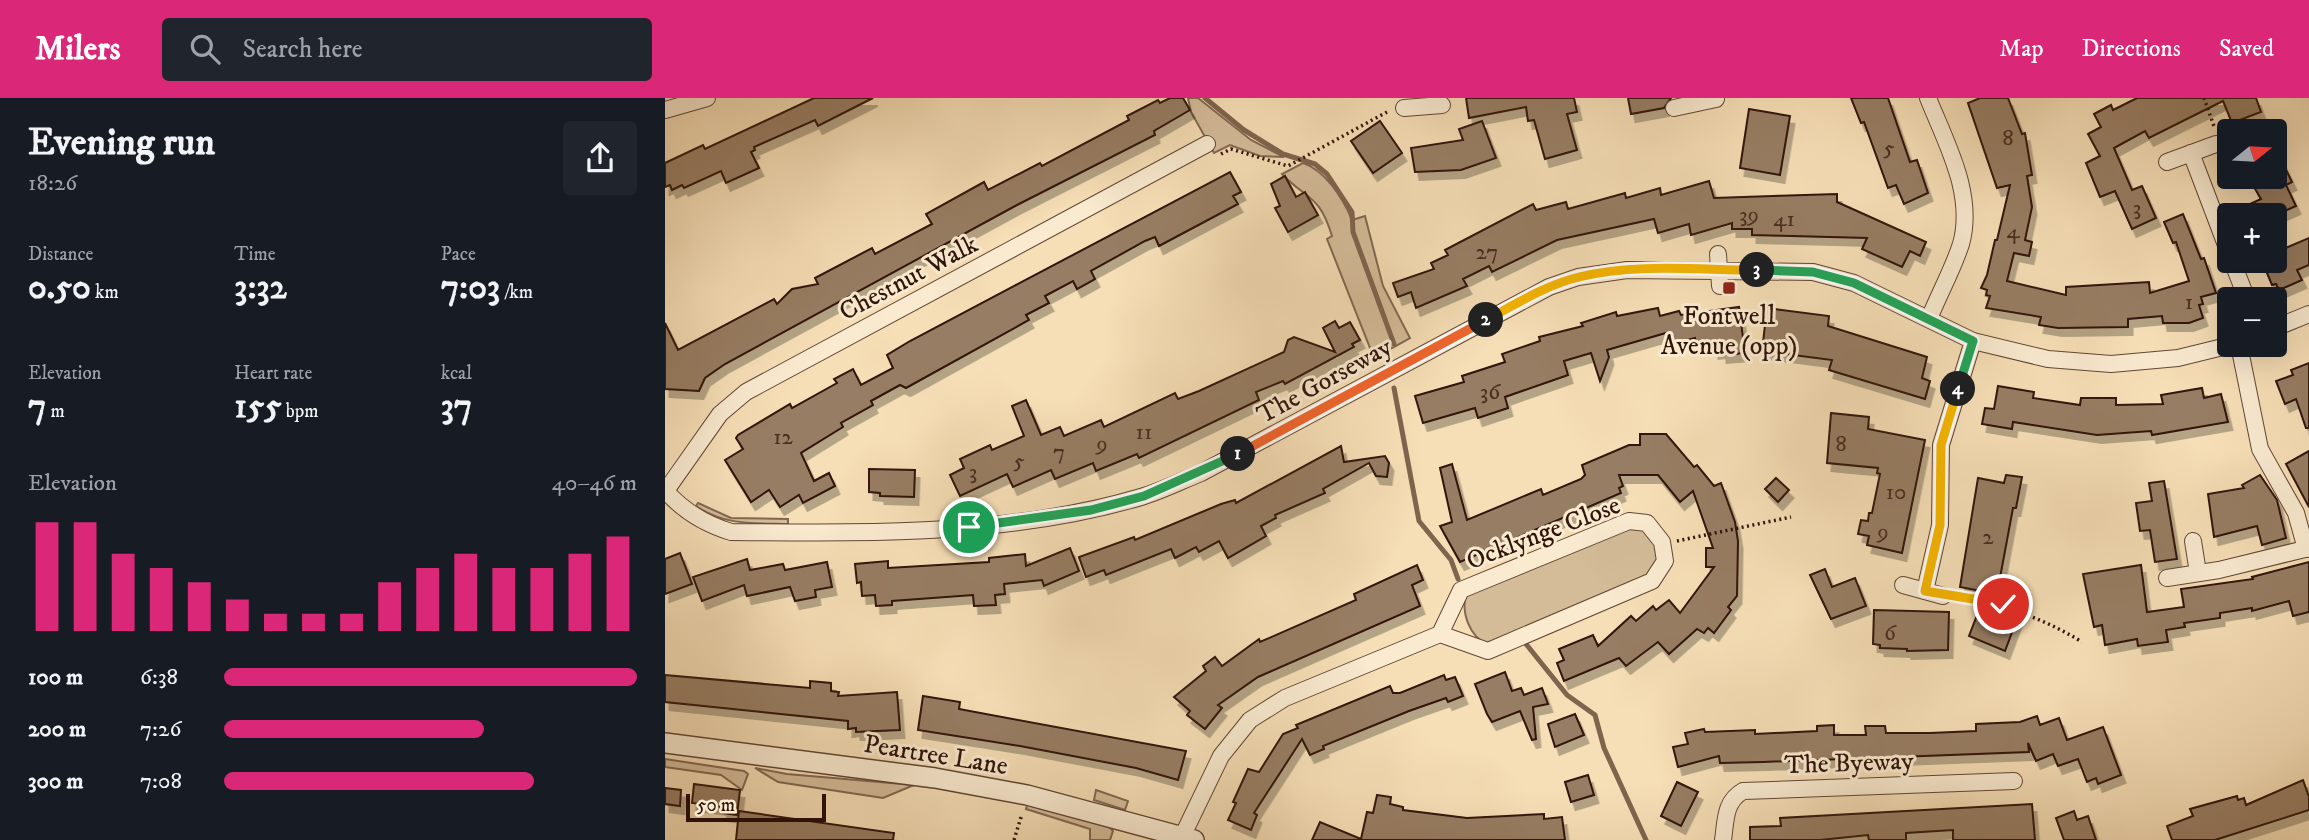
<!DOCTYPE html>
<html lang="en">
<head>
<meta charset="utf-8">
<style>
  body { margin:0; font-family:"IM FELL DW Pica",serif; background:#20242c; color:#f1f3f6; height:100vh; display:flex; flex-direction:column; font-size:26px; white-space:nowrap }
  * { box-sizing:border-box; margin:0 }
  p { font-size:23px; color:#9ea1a6 }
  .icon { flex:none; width:38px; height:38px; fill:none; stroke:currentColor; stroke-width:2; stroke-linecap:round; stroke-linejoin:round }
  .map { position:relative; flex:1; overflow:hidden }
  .panel { display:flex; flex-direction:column; background:#171b24; width:665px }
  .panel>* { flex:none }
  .needle { width:46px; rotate:72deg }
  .tools { position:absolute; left:1552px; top:21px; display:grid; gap:14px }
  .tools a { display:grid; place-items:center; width:70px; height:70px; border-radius:7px; background:#171b24; box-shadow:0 7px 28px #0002; font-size:35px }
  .scale { position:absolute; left:21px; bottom:18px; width:140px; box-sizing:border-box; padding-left:7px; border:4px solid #30140a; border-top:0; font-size:19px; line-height:24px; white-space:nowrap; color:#30140a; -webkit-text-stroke:5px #f9ead0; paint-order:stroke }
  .pin { position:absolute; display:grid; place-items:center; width:60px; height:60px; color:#fff; margin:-30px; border:4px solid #fff; border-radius:50%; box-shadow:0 2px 7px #0007 }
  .km { position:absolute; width:35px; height:35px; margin:-18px; border-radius:50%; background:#222; color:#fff; font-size:19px; line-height:35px; text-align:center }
  .round { display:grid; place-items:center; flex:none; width:74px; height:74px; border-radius:7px; background:#20242c }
  .head { display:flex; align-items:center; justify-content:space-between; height:119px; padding:0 28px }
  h1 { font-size:38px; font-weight:700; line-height:52px }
  .figures { display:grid; grid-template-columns:repeat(3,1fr); gap:10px; height:119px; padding:7px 28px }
  .figures div { display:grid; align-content:center }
  .figures b { font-size:35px; font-weight:700 }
  .figures small { font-size:19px; font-weight:400 }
  .figures p { font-size:19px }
  .chart { height:196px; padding:14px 28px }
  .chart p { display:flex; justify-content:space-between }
  .chart svg { width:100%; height:126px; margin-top:7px; stroke:#db2777; stroke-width:6 }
  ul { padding:0 28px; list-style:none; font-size:23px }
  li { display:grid; grid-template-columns:112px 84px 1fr; align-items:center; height:52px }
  li i { height:18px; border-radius:9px; background:#db2777 }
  header { display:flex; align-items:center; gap:42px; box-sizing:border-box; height:98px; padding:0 35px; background:#db2777; color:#fff }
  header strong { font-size:33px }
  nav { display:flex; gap:38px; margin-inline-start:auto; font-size:24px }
  .search { width:490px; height:63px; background:#20242c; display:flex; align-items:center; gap:18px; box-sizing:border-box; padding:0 24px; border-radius:7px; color:#9ea1a6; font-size:26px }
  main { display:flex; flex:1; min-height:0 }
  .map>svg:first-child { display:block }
</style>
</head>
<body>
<header>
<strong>Milers</strong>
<div class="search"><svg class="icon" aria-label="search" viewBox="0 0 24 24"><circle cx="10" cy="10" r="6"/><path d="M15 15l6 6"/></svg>Search here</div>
<nav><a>Map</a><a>Directions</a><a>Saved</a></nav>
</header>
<main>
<section class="panel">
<div class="head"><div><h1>Evening run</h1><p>18:26</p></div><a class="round"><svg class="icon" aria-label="share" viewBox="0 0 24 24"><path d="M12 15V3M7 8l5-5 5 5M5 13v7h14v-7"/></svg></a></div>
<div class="figures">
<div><p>Distance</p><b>0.50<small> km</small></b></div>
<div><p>Time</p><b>3:32</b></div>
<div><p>Pace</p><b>7:03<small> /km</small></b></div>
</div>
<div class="figures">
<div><p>Elevation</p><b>7<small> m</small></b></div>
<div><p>Heart rate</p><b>155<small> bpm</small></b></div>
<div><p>kcal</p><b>37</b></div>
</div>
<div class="chart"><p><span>Elevation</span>40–46 m</p>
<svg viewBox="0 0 160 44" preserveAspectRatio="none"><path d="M5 44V6M15 44V6M25 44V17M35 44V22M45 44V27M55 44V33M65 44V38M75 44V38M85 44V38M95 44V27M105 44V22M115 44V17M125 44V22M135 44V22M145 44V17M155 44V11"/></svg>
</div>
<ul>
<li><b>100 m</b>6:38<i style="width:100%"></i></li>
<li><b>200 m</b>7:26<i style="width:63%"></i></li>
<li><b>300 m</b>7:08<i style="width:75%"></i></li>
</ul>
</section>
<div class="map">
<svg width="1644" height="742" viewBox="0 0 1644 742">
  <defs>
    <filter id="shadow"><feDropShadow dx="4.5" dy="8" stdDeviation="0" flood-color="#0004"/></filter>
  </defs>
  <rect width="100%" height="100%" fill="#f6deb6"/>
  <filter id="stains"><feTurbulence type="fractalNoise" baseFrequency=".00286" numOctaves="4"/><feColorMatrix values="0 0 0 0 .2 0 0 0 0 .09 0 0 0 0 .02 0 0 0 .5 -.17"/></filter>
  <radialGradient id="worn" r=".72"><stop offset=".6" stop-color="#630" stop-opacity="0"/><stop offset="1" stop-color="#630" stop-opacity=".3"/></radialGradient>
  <g fill="#d4bc99" stroke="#826852" stroke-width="2">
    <path d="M523 0H533L586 42 619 59 595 58 565 47 549 55 526 14Z"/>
    <path d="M638 65C660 72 678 100 687 122L700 118 718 188 745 240 709 260 662 141 667 138C654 96 643 103 617 76Z"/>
    <path d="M33 405 66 420 123 421V426C89 425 60 428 31 408Z"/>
    <path d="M965 429 980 431 990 446 993 462 984 477 822 546C805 539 796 515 801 497Z"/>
    <path d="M0 661 79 673 83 676 77 692 56 677 0 669Z"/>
    <path d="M90 670 122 676 249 687 218 700 113 684Z"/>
    <path d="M431 692 463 703 460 712 429 702Z"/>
    <path d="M363 703 440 724 448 733 445 742H425V731L361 711Z"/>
  </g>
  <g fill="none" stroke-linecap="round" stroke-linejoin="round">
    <g stroke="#7f644e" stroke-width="5">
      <path d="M540 0 579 32 618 56 650 66 662 76 687 114 688 134 729 246"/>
      <path d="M729 290 754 423 786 462 793 481"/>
      <path d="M861 546 902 597 930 617 939 650 981 742"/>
    </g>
  </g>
  <g fill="#977d63" stroke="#30140a" stroke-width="2" filter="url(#shadow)">
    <path d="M149 0H208L153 28 150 22 89 49 90 52 86 54 94 70 61 85 56 73 19 90 17 87 7 92 5 87 0 89V65L38 47 40 51Z"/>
    <path d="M505 0H518L525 12 489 33 490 37 352 107 60 266 40 280 34 293 0 291V225L13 252 109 201 112 206 127 191 153 186 150 180 207 150 210 156 267 126 261 116 319 84 323 92 375 65 377 68 464 22 462 18 493 2 495 5Z"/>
    <path d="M801 0H909L912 14 902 16 912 52 880 61 869 22 863 23 861 9 804 20Z"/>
    <path d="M963 0H1006L999 10 966 16Z"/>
    <path d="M1186 0H1223L1245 64 1252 62 1263 95 1239 106 1231 87 1223 90 1199 24 1196 25Z"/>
    <path d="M1315 0H1343L1357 36 1360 35 1367 77 1362 78 1367 109 1360 142 1367 144 1364 158 1349 155 1342 183 1401 197V189L1484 184 1485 195 1524 183 1511 144 1508 145 1499 124 1518 116 1536 161 1539 160 1551 195 1536 199 1538 206 1534 207 1538 220 1524 225H1498L1497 218 1463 221V229L1393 230 1374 227 1376 219 1321 210 1325 198 1321 197 1322 192 1316 190 1322 177 1330 142H1332L1345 87 1332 90 1303 5Z"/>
    <path d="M1472 0H1591L1596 14 1567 25 1558 3 1484 40 1480 33 1449 50 1467 92 1477 88 1491 120 1467 131 1450 93 1435 99 1421 65 1435 58 1423 36 1436 29 1429 16 1446 7 1448 12Z"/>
    <path d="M1084 11 1125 18 1115 77 1075 70Z"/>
    <path d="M715 23 737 55 708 75 686 43Z"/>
    <path d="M817 23 831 60 796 72 750 74 746 50 798 42 794 31Z"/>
    <path d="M1610 49 1627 84 1621 87 1631 108 1611 117H1561L1596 101 1589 89 1595 87 1592 79H1610Z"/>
    <path d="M565 74 576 94 568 98 573 106 494 148 490 139 480 143 426 173 430 181 412 191 408 183 380 198 384 205 361 217 364 222 241 290 235 287 206 303 208 307 176 325 178 329 136 355 149 383 164 375 170 388 138 405 134 397 115 409 104 392 86 404 60 362 78 351 71 340 73 337 125 306 127 310 172 285 169 281 188 271 196 287 228 270 222 257 245 243Z"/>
    <path d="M620 78 631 99 640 94 653 117 623 134 610 110 615 108 606 86Z"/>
    <path d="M1044 83 1049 100 1172 96V104L1261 144 1255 158 1245 153 1237 169 1197 151 1202 140 1087 137V131H1067V125L1026 137 1024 126 993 135 989 121 892 142 827 174 824 168 798 181 802 188 751 210 746 194 733 199 728 185 769 171 766 165 783 157 780 152 868 106 871 112 901 104 903 111 960 95 961 100 995 90 996 97Z"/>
    <path d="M1644 140V167L1632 172 1637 182 1614 192 1611 186 1607 187 1597 163H1610L1611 154Z"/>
    <path d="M1074 209 1080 255 1057 257V252L1049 253 1048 244 1032 248 1030 240 1008 246 1001 235 942 252 944 259 935 283 926 255 899 263 903 277 840 299 843 310 813 320 810 310 758 325 750 298 799 284 797 278 840 264 837 256 875 243 874 239 918 228 916 225 951 214 952 218 993 210 995 218 1014 213 1016 217Z"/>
    <path d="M1102 210 1164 218 1163 228 1262 259 1257 280 1265 283 1260 301 1164 272 1167 262 1097 253Z"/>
    <path d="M670 223 674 230 685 224 695 242 687 246 689 249 620 286 618 283 591 294 594 302 474 360 472 356 431 373 428 365 390 381 386 372 348 389 342 376 295 398 285 377 299 370 295 361 325 347 327 352 359 338 347 308 361 302 376 337 395 329 399 338 436 322 439 329 510 295 513 301 534 293 619 254 623 242 629 239 670 254 658 230Z"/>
    <path d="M1644 265V330H1641L1631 301 1620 306 1611 283 1628 277 1626 272Z"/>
    <path d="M1333 288 1369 294 1368 300 1415 307 1416 300H1451V307L1498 306 1496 297 1537 290 1539 300 1556 296 1563 324 1487 337 1486 333 1432 337 1348 324 1347 331 1317 326 1320 310 1329 311Z"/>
    <path d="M1166 315 1204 319 1203 331 1260 342 1237 455 1202 447 1204 438 1193 436 1196 422 1203 423 1204 415H1207L1215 376 1212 375 1213 370 1162 365Z"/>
    <path d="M975 336H1001L1029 369 1032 367 1049 388 1056 385 1070 424 1073 443 1072 498 1063 509 1066 512 1049 535 1043 530 1039 535 1032 531 1004 556 993 544 961 568 954 560 899 583 892 565 899 562 894 551 928 537 933 548 966 518 971 523 988 508 991 512 1004 502 1015 515 1049 469H1041V450H1048L1028 393 1015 404 993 377H954L958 388 954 390 956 395 795 464 775 428 787 424 775 370 787 366 802 422 876 391 878 397 916 381 920 377 917 367 964 347H975Z"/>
    <path d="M676 348 679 364 720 358 724 365 722 379 711 378 704 365 658 391 660 395 610 417 611 420 596 428 601 438 563 460 554 443 534 454 531 449 510 460 506 451 441 477 439 472 421 479 414 459 469 439 470 442 556 406 570 402 571 405Z"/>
    <path d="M1644 353V409L1621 366Z"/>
    <path d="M204 371 250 372 249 399 215 398V395L204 394Z"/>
    <path d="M1341 377 1357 379 1351 410H1348L1329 512 1352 521 1340 553 1304 538 1321 494 1295 489 1313 380 1339 385Z"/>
    <path d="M1595 377 1612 402 1621 440 1597 447 1592 428 1549 439 1543 396 1579 390 1577 387Z"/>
    <path d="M1111 380 1124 392 1113 404 1100 391Z"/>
    <path d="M1499 383 1512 461 1490 464 1485 432 1475 433 1471 405 1487 403 1484 385Z"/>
    <path d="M405 450 414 473 379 488 377 482 339 486 340 496 330 497 331 507 309 508 308 497 227 503V507L211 508 210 497 197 498 196 484 192 485 190 466 223 463V470L324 464V460L360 456 361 468Z"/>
    <path d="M15 455 27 486 0 496V461Z"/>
    <path d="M82 461 85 472 118 466 120 472 162 464 167 489 150 492 151 499 130 503 125 489 82 498 79 487 37 503 28 479Z"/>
    <path d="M1644 464V514L1628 518 1624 503 1587 513V510L1555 515V520L1519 525 1520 529 1501 532 1503 544 1473 548 1472 541 1440 547 1437 527 1429 529 1418 476 1476 467 1482 514 1519 509 1516 491 1588 481 1587 479Z"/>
    <path d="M752 467 758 482 747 487 755 508 593 579 553 607 557 610 540 631 522 617 525 613 509 599 541 573 538 568 550 559 557 568 594 541 595 544 691 502 689 496Z"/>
    <path d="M1160 471 1167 489 1190 480 1201 508 1166 521 1145 477Z"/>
    <path d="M1209 512 1284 514 1283 552 1242 553V551L1215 550V547L1208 546Z"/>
    <path d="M840 574 847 593 856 590 859 597 877 590 883 606 868 609 871 641 867 642 855 613 827 624 822 616 810 586Z"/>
    <path d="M0 577 145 590V583L166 585V593L174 594 173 598 232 594 235 632 191 634V630L183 631V623L0 604Z"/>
    <path d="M779 577 781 582 790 579 798 598 783 604 781 600 744 613 658 648 659 651 645 657 637 641 589 715 592 717 586 732 563 722 571 705 568 704 583 671 594 674 618 636 633 630 631 627 725 588 728 595H735Z"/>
    <path d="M258 598 295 604 294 611 521 653 513 682 471 670 355 648 253 632Z"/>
    <path d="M910 616 919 637 890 649 883 626Z"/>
    <path d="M1372 618 1375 627 1394 620 1402 642 1438 629 1456 677 1433 686 1431 680 1422 684 1413 661 1393 668 1388 656 1371 663 1363 645 1364 654 1098 664 1055 665 1054 658 1013 669 1008 649 1023 646 1020 635 1039 631 1040 634 1090 632V636L1152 633V628L1169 627V637H1201L1200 628H1220L1221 635H1265L1311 633V626L1355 624Z"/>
    <path d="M923 677 929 697 906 704 900 684Z"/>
    <path d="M1638 682 1644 699V712L1550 742H1507L1502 728 1528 718 1525 711 1572 698 1573 702 1579 700 1581 707Z"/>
    <path d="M1012 684 1033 694 1016 728 996 718Z"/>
    <path d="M29 686 75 692 72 717 57 715 58 709 27 705Z"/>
    <path d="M0 690 16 692 15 708 0 706Z"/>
    <path d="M712 697 726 699 725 706 738 709V712L802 720 879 716V721L897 719 900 742H647L655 724 696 741 702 714 708 715Z"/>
    <path d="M1367 706 1370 742H1288V732L1241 735V742H1204L1203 737 1155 742H1085V729L1116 728 1115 720Z"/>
    <path d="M74 713 229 735 228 742H71Z"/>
    <path d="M1409 713 1412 722 1423 718 1431 742H1399L1391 720Z"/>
  </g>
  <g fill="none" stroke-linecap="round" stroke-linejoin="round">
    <g stroke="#624635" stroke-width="18">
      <g id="minor">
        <path d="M1263 0C1281 45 1310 96 1296 146 1288 171 1274 196 1264 221"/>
        <path d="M739 10 777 7"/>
        <path d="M1009 10 1051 1"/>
        <path d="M0 12 42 0"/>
        <path d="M1526 55 1564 155"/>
        <path d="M1502 64 1551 46"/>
        <path d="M1053 156 1055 188"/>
        <path d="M1567 163 1582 201"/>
        <path d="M1610 230 1644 216"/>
        <path d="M1574 247 1595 351 1631 415 1641 451"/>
        <path d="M0 392C18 413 40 426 66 434 202 435 345 438 476 399 496 393 516 383 536 375L884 189 913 179 962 172 1148 174 1189 185 1308 243 1383 261 1446 266 1513 260 1566 247"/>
        <path d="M0 394 55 316 81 294 542 46"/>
        <path d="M1528 443 1533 475"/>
        <path d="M1502 480 1554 472 1644 450"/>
        <path d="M1238 487 1278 498"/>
        <path d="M1260 493 1275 427 1276 347 1308 243"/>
        <path d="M517 739 556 658 585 622 620 600 775 536 823 553 987 483 1000 463 997 444 982 425 964 423 796 492 775 536"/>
        <path d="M1058 742C1061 723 1059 704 1078 693L1349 683"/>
      </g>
    </g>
    <g stroke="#624635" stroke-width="22">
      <path id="tertiary" d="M0 645 270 680 362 697 529 742"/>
    </g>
    <g stroke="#30140a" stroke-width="3.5" stroke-dasharray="2 3.5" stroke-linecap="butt">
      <path d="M1539 0 1550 31"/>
      <path d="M556 56 566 51 623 68 722 14"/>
      <path d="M1012 443 1126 419"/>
      <path d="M1294 498C1339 507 1378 520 1417 544"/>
      <path d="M349 742 357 716"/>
    </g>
    <use href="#minor" stroke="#f9ead0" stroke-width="16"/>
    <use href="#tertiary" stroke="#f9ead0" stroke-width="19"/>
  </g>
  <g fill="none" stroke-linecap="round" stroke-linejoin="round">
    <g stroke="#fff" stroke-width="14">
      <path id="split-1" d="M304 429 426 412 479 398 573 356"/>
    </g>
    <g stroke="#fff" stroke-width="14">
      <path id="split-2" d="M573 356 821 222"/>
    </g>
    <g stroke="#fff" stroke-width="14">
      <path id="split-3" d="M821 222C851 206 881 187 914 179 971 165 1034 172 1092 172"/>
    </g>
    <g stroke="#fff" stroke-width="14">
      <path id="split-4" d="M1092 172 1148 174 1189 185 1308 243 1293 291"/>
    </g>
    <g stroke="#fff" stroke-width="14">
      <path id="split-5" d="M1293 291 1276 347 1275 427 1260 493 1338 506"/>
    </g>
    <use href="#split-1" stroke="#22a559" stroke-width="9"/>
    <use href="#split-2" stroke="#f0652b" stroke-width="9"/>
    <use href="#split-3" stroke="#f5b400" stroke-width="9"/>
    <use href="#split-4" stroke="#22a559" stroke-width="9"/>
    <use href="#split-5" stroke="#f5b400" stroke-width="9"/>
  </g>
  <rect fill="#8f2418" stroke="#f9ead0" stroke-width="2.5" x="1057" y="183" width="14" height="14" rx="3.5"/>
  <g text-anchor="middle" stroke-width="6" stroke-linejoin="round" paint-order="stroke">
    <g font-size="23" fill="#4a2e20">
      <text x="1343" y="47">8</text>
      <text x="1224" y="57">5</text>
      <text x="1472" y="117">3</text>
      <text x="1084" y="124">39</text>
      <text x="1119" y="128">41</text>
      <text x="1348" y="140">4</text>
      <text x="822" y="161">27</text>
      <text x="1524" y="211">1</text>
      <text x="825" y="301">36</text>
      <text x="479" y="341">11</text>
      <text x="118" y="346">12</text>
      <text x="437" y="353">9</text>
      <text x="1176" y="353">8</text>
      <text x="394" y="361">7</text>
      <text x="354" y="370">5</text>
      <text x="308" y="381">3</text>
      <text x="1231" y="401">10</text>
      <text x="1218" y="441">9</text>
      <text x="1323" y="446">2</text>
      <text x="1225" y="542">6</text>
    </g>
    <g font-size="26" fill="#30140a" stroke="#f9ead0">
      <text transform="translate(243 179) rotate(-28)" y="9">Chestnut Walk</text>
      <text transform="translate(659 282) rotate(-29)" y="9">The Gorseway</text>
      <text transform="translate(878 434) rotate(-21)" y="9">Ocklynge Close</text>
      <text transform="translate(271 656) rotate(9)" y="9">Peartree Lane</text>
      <text transform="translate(1184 664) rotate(-2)" y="9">The Byeway</text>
    </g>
    <g font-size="26" fill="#30140a" stroke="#f9ead0">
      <text x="1064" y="226">Fontwell<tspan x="1064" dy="30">Avenue (opp)</tspan></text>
    </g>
  </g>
  <rect width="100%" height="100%" filter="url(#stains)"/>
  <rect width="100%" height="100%" fill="url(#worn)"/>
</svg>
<div class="tools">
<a><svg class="needle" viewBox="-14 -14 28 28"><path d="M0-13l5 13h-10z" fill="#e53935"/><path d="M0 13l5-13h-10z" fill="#9ea1a6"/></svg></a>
<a>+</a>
<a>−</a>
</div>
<div class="scale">50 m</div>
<div class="pin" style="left:304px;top:429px;background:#1e9e55"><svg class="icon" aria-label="arrive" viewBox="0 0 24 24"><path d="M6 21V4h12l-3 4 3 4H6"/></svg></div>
<div class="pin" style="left:1338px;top:506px;background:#d93025"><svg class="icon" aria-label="check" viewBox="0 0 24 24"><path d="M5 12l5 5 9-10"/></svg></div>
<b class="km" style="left:573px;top:356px">1</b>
<b class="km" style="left:821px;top:222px">2</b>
<b class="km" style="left:1092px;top:172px">3</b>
<b class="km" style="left:1293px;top:291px">4</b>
</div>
</main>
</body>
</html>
